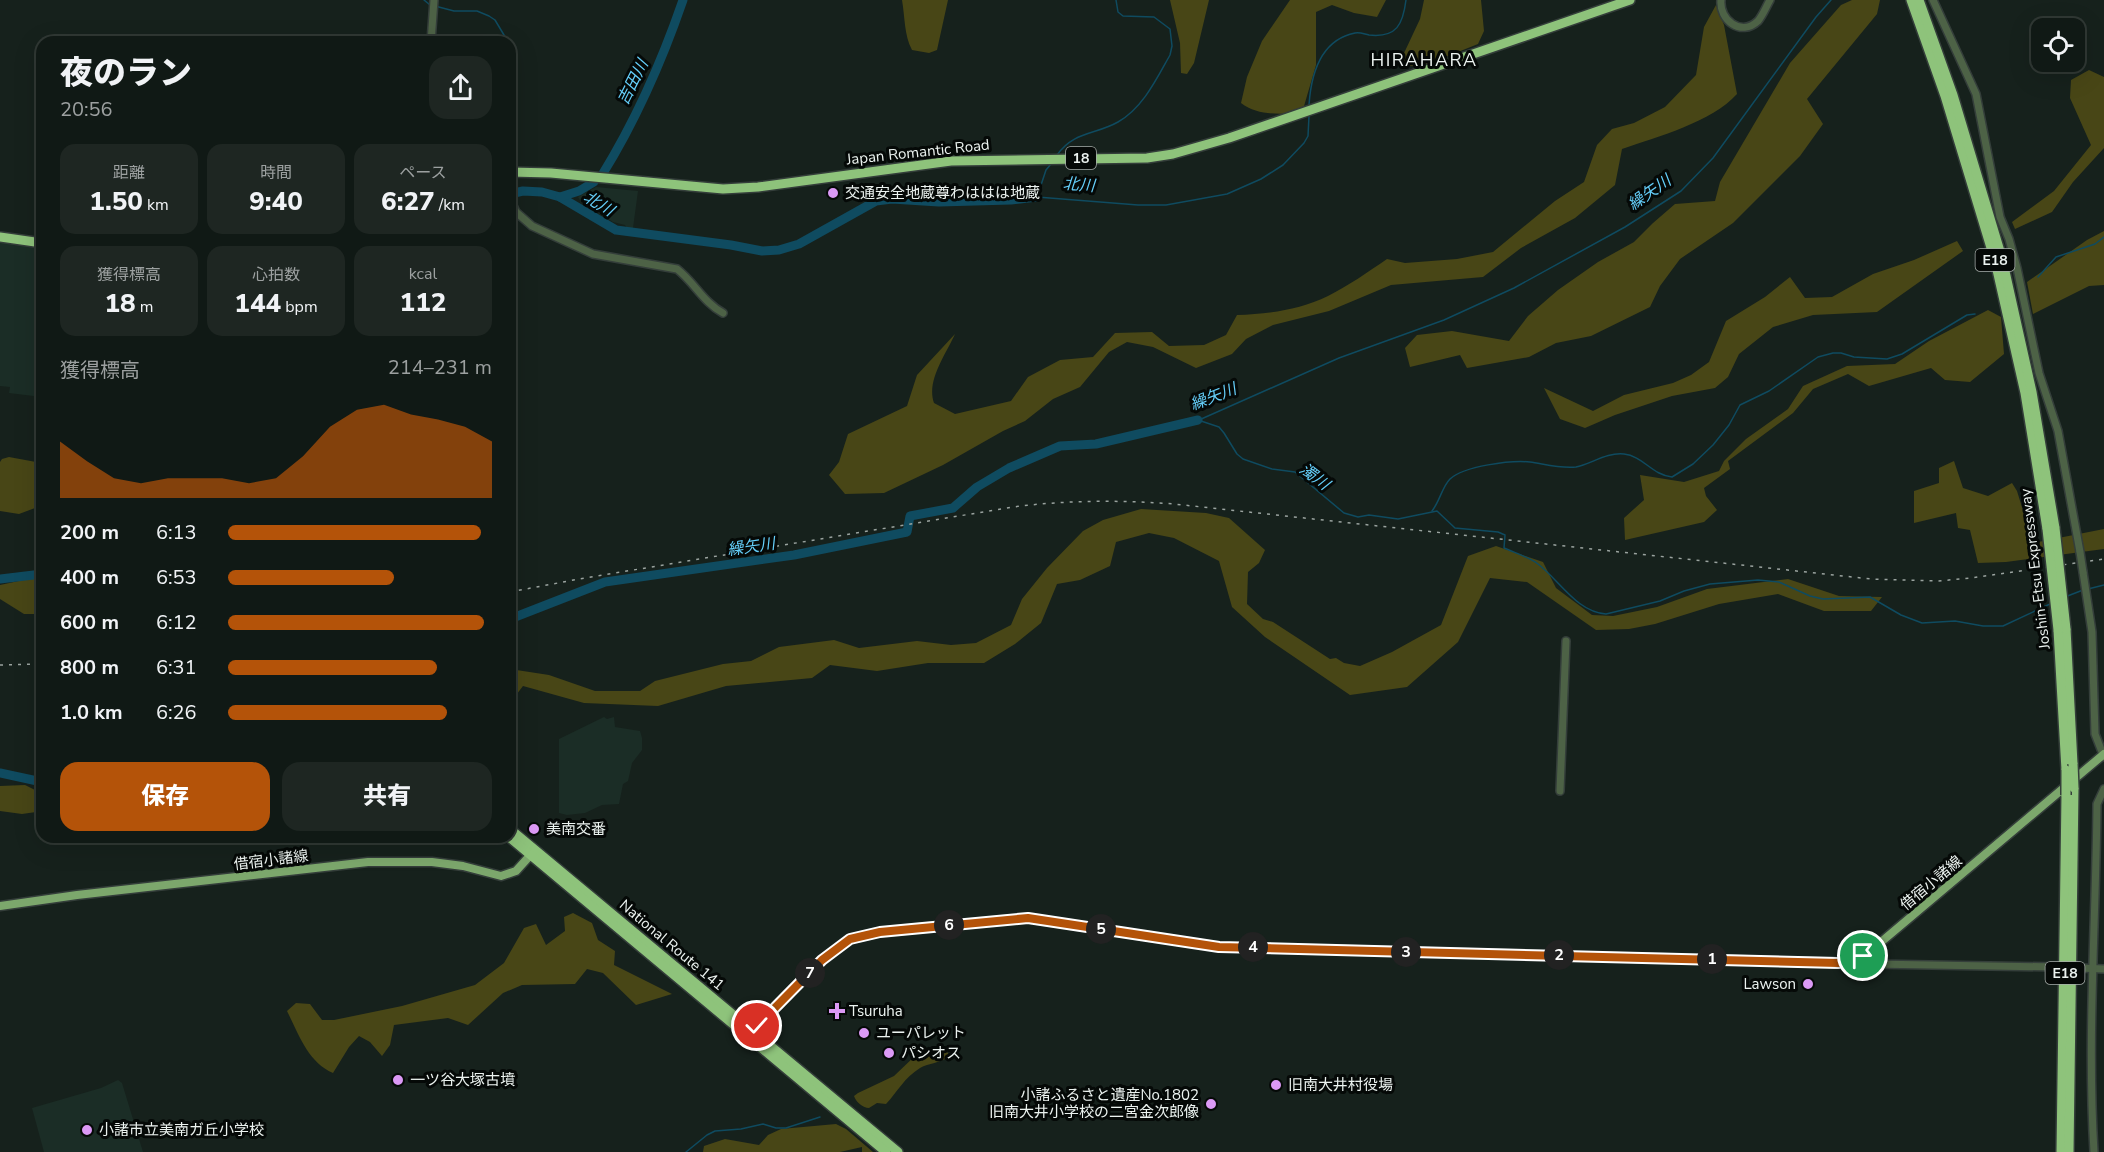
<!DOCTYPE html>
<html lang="ja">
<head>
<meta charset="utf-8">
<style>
  body { margin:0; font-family:"Nunito Sans","Noto Sans JP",sans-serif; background:#1e2622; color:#f1f3f6; height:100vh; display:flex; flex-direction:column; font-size:22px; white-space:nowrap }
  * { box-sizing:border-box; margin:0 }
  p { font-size:20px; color:#9ca0a0 }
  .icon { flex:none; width:33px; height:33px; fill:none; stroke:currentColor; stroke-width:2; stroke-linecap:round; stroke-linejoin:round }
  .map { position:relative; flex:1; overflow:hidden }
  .sheet { position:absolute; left:36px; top:36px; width:480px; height:807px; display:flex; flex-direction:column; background:#101915; border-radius:18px; box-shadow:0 6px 24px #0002,0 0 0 2px #303834 }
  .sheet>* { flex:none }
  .buttons { position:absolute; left:2031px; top:18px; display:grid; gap:12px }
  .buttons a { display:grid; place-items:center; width:54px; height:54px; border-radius:12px; background:#101915; box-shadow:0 6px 24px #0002,0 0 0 2px #303834; font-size:30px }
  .pin { position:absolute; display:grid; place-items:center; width:51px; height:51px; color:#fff; margin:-26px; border:3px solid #fff; border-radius:50%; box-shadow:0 2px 6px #0007 }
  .km { position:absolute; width:30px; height:30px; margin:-15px; border-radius:50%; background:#222; color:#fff; font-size:16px; line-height:30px; text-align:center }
  .round { display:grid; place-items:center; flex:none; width:63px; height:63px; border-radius:18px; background:#1e2622 }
  .headline { display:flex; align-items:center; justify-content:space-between; height:102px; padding:0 24px }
  h1 { font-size:33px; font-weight:800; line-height:45px }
  .figures { display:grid; grid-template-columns:repeat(3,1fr); gap:9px; height:102px; padding:6px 24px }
  .figures div { display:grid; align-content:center; border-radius:15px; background:#1e2622; text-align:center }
  .figures b { font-size:26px; font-weight:800 }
  .figures small { font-size:16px; font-weight:400 }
  .figures p { font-size:16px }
  .chart { height:168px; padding:12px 24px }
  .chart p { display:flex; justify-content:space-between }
  .chart svg { width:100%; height:108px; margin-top:6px; fill:#b45309; opacity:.7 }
  .cta { display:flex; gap:12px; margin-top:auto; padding:12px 24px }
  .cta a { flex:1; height:69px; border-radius:18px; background:#b45309; color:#fff; font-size:24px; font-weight:800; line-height:69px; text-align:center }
  .cta a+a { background:#1e2622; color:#f1f3f6 }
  ul { padding:0 24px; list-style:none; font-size:20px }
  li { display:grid; grid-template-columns:96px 72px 1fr; align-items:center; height:45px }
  li i { height:15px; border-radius:8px; background:#b45309 }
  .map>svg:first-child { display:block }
</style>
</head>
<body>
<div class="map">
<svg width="2104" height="1152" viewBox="0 0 2104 1152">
  <rect width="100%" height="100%" fill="#16211c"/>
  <g fill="#1b2d26">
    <path d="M596 187 638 191 633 228H627L625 225 613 222 581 202 578 197Z"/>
    <path d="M0 240 42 246V397L9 393 10 387 0 386Z"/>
    <path d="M604 717 607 719 614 717 615 727 640 731 642 738V750L632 763 628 781 623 784 619 804 602 805 585 813 567 815 559 813V739Z"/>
    <path d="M118 1080 122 1083 143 1152H44L32 1108 101 1088Z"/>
  </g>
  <g fill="#484616">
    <path d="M902 0H948L937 50 929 53 912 50C904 35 905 17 902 0Z"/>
    <path d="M1170 0H1209L1194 63 1187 74 1181 73 1180 43Z"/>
    <path d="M1290 0H1386L1377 17 1354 13 1332 5 1316 12V65L1302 113C1280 114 1258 116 1241 103L1247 77 1262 41Z"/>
    <path d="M1424 0H1481L1484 31 1478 44 1423 66H1398L1420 19Z"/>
    <path d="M1852 0H1880L1877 14 1807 99 1823 124 1800 156 1733 223 1680 259 1660 286 1650 307 1591 336 1556 343 1529 357 1467 368 1460 355 1410 367 1405 348 1417 335 1452 331 1509 341 1528 316 1558 290 1598 262 1634 242 1653 223 1675 204 1715 201 1720 182 1790 63 1841 5Z"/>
    <path d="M1716 5 1724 25 1737 94C1712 122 1657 137 1622 149L1615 185 1575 218 1521 248 1483 277 1391 285 1329 311 1273 325 1246 339 1232 354 1196 368 1153 347 1127 342 1109 352 1080 387 1053 399 1025 421 1003 431 943 465 884 493 845 494 829 475 839 462 848 434 907 406 917 375 955 334C946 354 926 381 934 403L955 414 1011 401 1028 377 1060 360 1093 357 1115 333 1152 332 1169 346 1204 345 1226 335 1237 315C1268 314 1299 310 1328 296 1348 286 1368 272 1387 259L1405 263 1457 259 1493 252 1555 201 1584 182 1597 145 1612 129 1634 123 1665 107 1696 75 1704 27Z"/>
    <path d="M2089 70 2104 77V148L2073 182 2052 212 2015 229 2012 222 2054 191 2091 145 2070 98 2071 80Z"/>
    <path d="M2104 231V285L2089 286 2033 314 2027 282 2087 240Z"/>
    <path d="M1957 241 1963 251 1877 312 1813 315 1773 327 1739 354 1728 377 1715 388 1672 396 1615 415 1585 428 1560 419 1544 388 1593 411 1624 395 1673 383 1691 375 1709 362 1726 321 1765 297 1790 277 1805 298 1832 297 1873 274 1914 260Z"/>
    <path d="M1988 310 2001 317 2004 354 1970 382 1945 380 1931 368 1869 386 1848 374 1813 389 1793 413 1728 461 1730 469 1704 488 1706 496 1717 510 1704 522 1625 540 1624 518 1644 500 1640 475 1684 482 1719 471 1724 461 1746 439 1788 409 1803 386 1847 366 1895 364 1929 341Z"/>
    <path d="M9 457 36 462 42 460V508H35L19 514 0 511V462L2 459Z"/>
    <path d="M1954 461 1963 488 1988 496 2012 483 2017 491 2033 543 2104 529V549L2006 562 1978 563 1970 530 1958 528 1956 513 1914 523V491L1939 483V468Z"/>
    <path d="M1141 509 1206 513 1229 518 1265 550 1259 563 1248 572 1247 604 1263 619 1273 622 1330 659 1336 658 1344 663 1360 666 1392 652 1441 625 1468 556 1496 546 1543 562 1556 588 1592 615 1613 616 1657 607 1707 589 1788 579 1839 596 1882 597 1871 611H1824L1778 594 1719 604 1655 624 1629 629 1596 630 1527 582 1490 578 1458 642 1407 687 1350 695 1265 637 1232 607 1219 561 1174 538 1149 533 1116 542 1110 566 1080 580 1057 584 1041 623 1015 644 984 663H928L877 671 830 665 812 678 726 686 658 706 584 703 523 686 510 703V669L549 675 595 691H640L655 681 723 664 751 661 779 647 834 640 859 648 917 641 951 645 976 643 1011 625 1022 599 1047 568 1083 531 1103 520Z"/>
    <path d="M42 576V614H24L0 599V585Z"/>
    <path d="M25 785 41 793 40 807 36 812 22 814 0 811V786Z"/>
    <path d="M573 913 592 923 598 940 615 951 614 965 672 994 636 1005 603 973 587 969 575 984 522 985 503 993 468 1025 448 1018 394 1025 390 1045 382 1056 370 1042 359 1036 349 1047 333 1073C308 1062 299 1035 287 1011L296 1003 310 1004 322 1020H334L402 1006 475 985 504 963 524 928 536 924 546 945 565 931 564 917Z"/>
    <path d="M930 1049H942L948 1053V1057C940 1063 929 1063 920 1068 904 1078 898 1091 886 1104L877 1103 869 1108C863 1108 856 1102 854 1096L858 1093 894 1076 916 1055Z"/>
    <path d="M836 1124 846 1129 873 1152H862V1147L840 1152H703L704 1146 725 1139 759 1145 768 1135 781 1129Z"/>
  </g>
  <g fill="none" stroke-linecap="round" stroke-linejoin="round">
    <g stroke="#0f4b60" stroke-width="1.5">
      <path d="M424 0 430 5"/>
      <path d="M435 6 454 11H477L489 16 495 20 507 40 506 42"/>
      <path d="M1309 105C1311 75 1320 40 1355 33 1360 32 1364 34 1369 35 1397 38 1403 24 1406 0"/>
      <path d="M1057 155C1074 131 1095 135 1118 122 1143 108 1157 78 1170 55L1172 46 1170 29 1154 17 1123 16 1118 12 1116 0"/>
      <path d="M1051 164 1046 170 1037 197 1138 205H1166L1227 194 1261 179 1283 165 1304 143 1308 136 1309 116"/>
      <path d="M2038 277 2056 257 2095 244 2104 237"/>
      <path d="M1198 420 1219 427 1224 433 1237 454 1243 459 1272 469 1295 472 1344 513 1358 517 1369 515 1398 519 1437 511 1455 528 1498 532 1505 535 1504 548C1515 553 1529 557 1538 564 1560 581 1577 612 1606 614L1660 601 1684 591 1710 584 1758 580 1779 582 1810 596 1823 599 1870 597 1901 615 1922 623 1955 621 1983 626H2003L2050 604"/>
      <path d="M1199 420 1339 358 1444 320 1514 288 1625 227 1681 191 1713 158 1816 17 1831 0"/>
      <path d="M1432 511C1440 501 1442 487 1450 479 1464 466 1511 460 1530 462 1544 464 1561 469 1576 467 1591 464 1607 452 1624 454 1643 456 1652 475 1672 477L1693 464 1713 445 1729 425 1740 405 1769 391 1818 357 1833 353H1841L1854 357 1887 359 1902 354 1967 315 1975 314"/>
      <path d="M2088 589 2104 585"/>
      <path d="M2065 597 2083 590"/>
      <path d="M686 1152 707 1135 715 1131 741 1129 763 1124 776 1128H786L820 1117"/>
    </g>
    <g stroke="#0f4b60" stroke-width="9">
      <path d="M602 175C636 120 662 61 683 0"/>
      <path d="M510 194 523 191 542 192 560 197 616 230 731 245 762 251 779 250 799 244 876 201 892 199 939 202 1011 200 1037 197"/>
      <path d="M560 197 579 191 594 182"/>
      <path d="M0 579 42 574"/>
      <path d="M510 619 605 582 794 555 907 532 910 516 953 508 977 487 1009 468 1060 446 1096 444 1198 420"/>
      <path d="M0 773 42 782"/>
    </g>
    <g stroke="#343e3a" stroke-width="10">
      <g id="minor">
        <path d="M1721 0C1719 20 1741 37 1758 21 1763 15 1766 7 1770 0"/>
        <path d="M1933 0 1976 94 2000 217 2009 239 2017 268 2039 373 2058 431 2080 552"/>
        <path d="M431 42 434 0"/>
        <path d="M510 199 516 212 532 226 593 254 677 269C694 282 704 303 723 313"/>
        <path d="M2083 572 2092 632 2095 734 2104 757"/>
        <path d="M1560 791 1566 641"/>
        <path d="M1863 956 1872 964 2057 967"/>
        <path d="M2079 968 2104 969"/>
        <path d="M2094 1152C2087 1036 2096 920 2097 804L2104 789"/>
      </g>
    </g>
    <g stroke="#343e3a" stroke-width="11">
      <g id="major">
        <path d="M0 906 77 895 368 862H432L463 866 501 876 516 871 535 850"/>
        <path d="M748 1035 822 961 850 939 880 932 1027 918 1219 947 1847 963 1858 959 1868 953 2104 754"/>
      </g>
    </g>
    <g stroke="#343e3a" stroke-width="12">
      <g id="highway">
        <path d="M1911 0 1945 96 1995 261 2025 393 2047 529"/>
        <path d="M1919 0 1953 95 2002 258 2032 392 2055 528"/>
        <path d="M510 172 551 173 723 189 758 187 951 161 1147 158 1173 154 1229 138 1630 0"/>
        <path d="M0 237 42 243"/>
        <path d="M2066 629 2073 764"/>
        <path d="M2058 630 2066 770"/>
        <path d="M510 829 898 1152"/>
        <path d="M509 837 886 1152"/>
        <path d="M2061 1152 2066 795"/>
        <path d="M2069 1152 2074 788"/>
      </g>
    </g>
    <use href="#minor" stroke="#4d6246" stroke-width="7"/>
    <use href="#major" stroke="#7ca76c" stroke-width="8"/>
    <use href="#highway" stroke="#8ec37b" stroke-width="9"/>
    <g stroke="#9aa39f" stroke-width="1.5" stroke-dasharray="3 6" stroke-linecap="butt">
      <path d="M510 592 579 579 1013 507C1067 500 1120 500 1174 504L1871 579 1938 581 1971 578 2104 559"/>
      <path d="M0 665 42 664"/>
    </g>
    <g stroke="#343e3a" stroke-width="10" stroke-linecap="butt">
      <path id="minor-bridge" d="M2080 552 2083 572"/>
    </g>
    <g stroke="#343e3a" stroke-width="12" stroke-linecap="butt">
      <g id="highway-bridge">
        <path d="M2055 528 2066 629"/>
        <path d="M2047 529 2058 630"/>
        <path d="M2073 764 2074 788"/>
        <path d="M2066 770V795"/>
      </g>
    </g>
    <use href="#minor-bridge" stroke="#4d6246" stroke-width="7"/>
    <use href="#highway-bridge" stroke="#8ec37b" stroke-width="9"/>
  </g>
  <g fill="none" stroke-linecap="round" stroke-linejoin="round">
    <g stroke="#fff" stroke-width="12">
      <path id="route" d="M757 1026 822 960 850 939 880 932 1028 918 1219 947 1838 963 1852 961 1863 956"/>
    </g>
    <use href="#route" stroke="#b45309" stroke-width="8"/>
  </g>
  <g fill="#db99f5" stroke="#050907" stroke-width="2">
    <circle cx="833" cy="193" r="6"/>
    <circle cx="534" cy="829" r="6"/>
    <circle cx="1808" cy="984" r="6"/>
    <path d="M834 1002h6v6h6v6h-6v6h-6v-6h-6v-6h6z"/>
    <circle cx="864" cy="1033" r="6"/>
    <circle cx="889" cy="1053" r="6"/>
    <circle cx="398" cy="1080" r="6"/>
    <circle cx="1276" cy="1085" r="6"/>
    <circle cx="1211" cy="1104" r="6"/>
    <circle cx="87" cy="1130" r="6"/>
  </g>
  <g text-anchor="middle" stroke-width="6" stroke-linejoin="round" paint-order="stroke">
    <g fill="#050907" stroke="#a7adaa" stroke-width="1.5">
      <rect x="1066" y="147" width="30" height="22" rx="4.5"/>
      <rect x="1975.5" y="249" width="39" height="22" rx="4.5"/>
      <rect x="2045.5" y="962" width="39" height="22" rx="4.5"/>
    </g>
    <g font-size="14" font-weight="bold" fill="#ecf3f0">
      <text x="1081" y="163">18</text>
      <text x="1995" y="265">E18</text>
      <text x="2065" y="978">E18</text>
    </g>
    <g font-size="15" fill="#ecf3f0" stroke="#050907">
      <text transform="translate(918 152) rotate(-6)" y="5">Japan Romantic Road</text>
      <text transform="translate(2035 569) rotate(-97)" y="5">Joshin-Etsu Expressway</text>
      <text transform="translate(271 860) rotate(-7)" y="5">借宿小諸線</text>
      <text transform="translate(1931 883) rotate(-40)" y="5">借宿小諸線</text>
      <text transform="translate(672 945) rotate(40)" y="5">National Route 141</text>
    </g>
    <g font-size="15" fill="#ecf3f0" stroke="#050907" text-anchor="start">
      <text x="845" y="198">交通安全地蔵尊わははは地蔵</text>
      <text x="546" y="834">美南交番</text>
      <text x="1796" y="989" text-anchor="end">Lawson</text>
      <text x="849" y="1016">Tsuruha</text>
      <text x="876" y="1038">ユーパレット</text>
      <text x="901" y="1058">パシオス</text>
      <text x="410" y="1085">一ツ谷大塚古墳</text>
      <text x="1288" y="1090">旧南大井村役場</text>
      <text x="1199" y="1100" text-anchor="end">小諸ふるさと遺産No.1802<tspan x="1199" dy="17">旧南大井小学校の二宮金次郎像</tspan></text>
      <text x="99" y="1135">小諸市立美南ガ丘小学校</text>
    </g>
    <g font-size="16" font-style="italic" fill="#65cffa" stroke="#050907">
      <text transform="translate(632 82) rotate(-63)" y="6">吉田川</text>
      <text transform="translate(1079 184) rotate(4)" y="6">北川</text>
      <text transform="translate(1649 192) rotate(-35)" y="6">繰矢川</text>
      <text transform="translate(599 203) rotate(31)" y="6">北川</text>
      <text transform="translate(1213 396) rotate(-21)" y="6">繰矢川</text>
      <text transform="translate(1315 476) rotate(37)" y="6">濁川</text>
      <text transform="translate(751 546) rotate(-8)" y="6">繰矢川</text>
    </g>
    <g font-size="18" letter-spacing="1.5" fill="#ecf3f0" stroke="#050907">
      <text x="1424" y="66">HIRAHARA</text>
    </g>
  </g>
</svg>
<div class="buttons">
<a><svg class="icon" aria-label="locate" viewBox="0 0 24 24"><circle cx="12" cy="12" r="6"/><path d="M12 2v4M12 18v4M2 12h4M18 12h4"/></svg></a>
</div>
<div class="pin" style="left:1863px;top:956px;background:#1e9e55"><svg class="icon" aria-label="arrive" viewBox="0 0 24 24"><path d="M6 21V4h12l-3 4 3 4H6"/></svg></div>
<div class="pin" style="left:757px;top:1026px;background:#d93025"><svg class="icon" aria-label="check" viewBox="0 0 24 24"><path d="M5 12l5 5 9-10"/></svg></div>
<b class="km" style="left:1712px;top:959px">1</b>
<b class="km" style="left:1559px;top:955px">2</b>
<b class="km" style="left:1406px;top:952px">3</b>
<b class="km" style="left:1253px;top:947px">4</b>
<b class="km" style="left:1101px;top:929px">5</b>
<b class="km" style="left:949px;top:925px">6</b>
<b class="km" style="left:810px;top:973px">7</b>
<section class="sheet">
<div class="headline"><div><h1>夜のラン</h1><p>20:56</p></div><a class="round"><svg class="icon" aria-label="share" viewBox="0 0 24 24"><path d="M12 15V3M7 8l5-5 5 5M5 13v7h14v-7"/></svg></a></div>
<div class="figures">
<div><p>距離</p><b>1.50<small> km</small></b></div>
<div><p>時間</p><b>9:40</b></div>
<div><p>ペース</p><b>6:27<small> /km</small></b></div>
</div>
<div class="figures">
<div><p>獲得標高</p><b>18<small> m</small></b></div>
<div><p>心拍数</p><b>144<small> bpm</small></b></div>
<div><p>kcal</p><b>112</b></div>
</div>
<div class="chart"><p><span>獲得標高</span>214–231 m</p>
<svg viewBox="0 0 160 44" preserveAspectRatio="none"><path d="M0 44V21L10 29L20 36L30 38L40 36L50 36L60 36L70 38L80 36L90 27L100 15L110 8L120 6L130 10L140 12L150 15L160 21V44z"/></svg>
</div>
<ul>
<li><b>200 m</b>6:13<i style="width:96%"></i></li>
<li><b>400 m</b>6:53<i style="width:63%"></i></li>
<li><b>600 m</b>6:12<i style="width:97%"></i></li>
<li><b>800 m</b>6:31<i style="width:79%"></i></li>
<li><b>1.0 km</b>6:26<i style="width:83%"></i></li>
</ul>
<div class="cta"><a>保存</a><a>共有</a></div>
</section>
</div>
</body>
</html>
